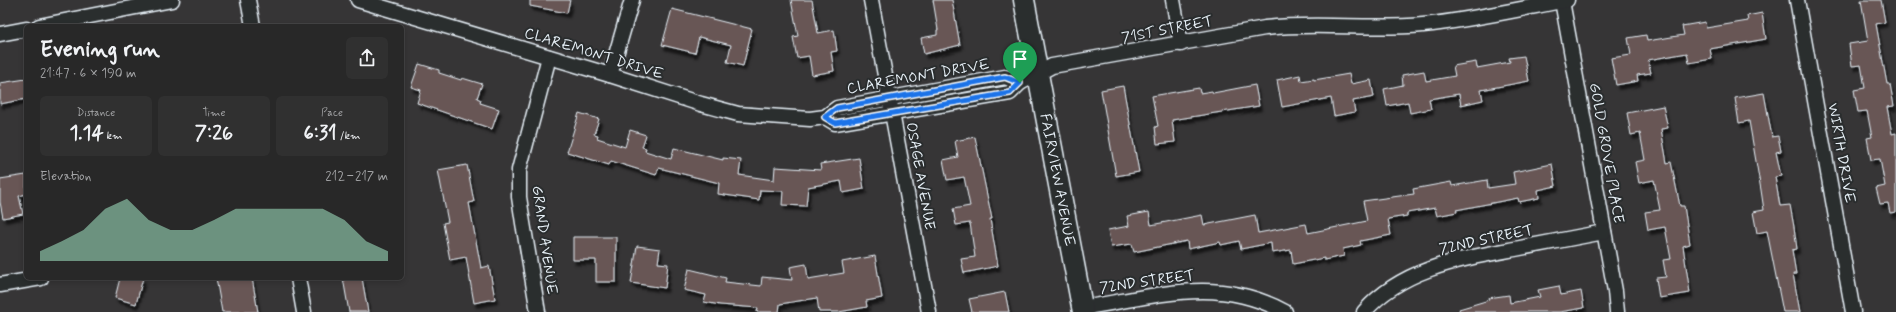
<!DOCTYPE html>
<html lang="en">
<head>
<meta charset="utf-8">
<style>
  body { margin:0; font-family:Mynerve,sans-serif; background:#303030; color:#f1f3f6; height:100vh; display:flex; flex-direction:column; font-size:15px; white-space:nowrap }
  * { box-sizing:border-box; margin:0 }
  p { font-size:13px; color:#a5a6a8 }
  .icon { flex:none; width:22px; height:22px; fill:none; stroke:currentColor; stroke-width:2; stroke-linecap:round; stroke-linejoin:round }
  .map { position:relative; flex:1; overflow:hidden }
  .drawer { position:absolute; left:24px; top:24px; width:380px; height:256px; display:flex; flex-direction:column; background:#282828; border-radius:6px; box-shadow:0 2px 6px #0003,0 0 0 1px #444445 }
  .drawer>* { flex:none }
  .pin { position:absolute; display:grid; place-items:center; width:34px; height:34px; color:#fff; margin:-41px -17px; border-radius:50% 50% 50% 0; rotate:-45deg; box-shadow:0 0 4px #0007 }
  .pin .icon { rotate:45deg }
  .round { display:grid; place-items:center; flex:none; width:42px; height:42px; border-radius:6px; background:#303030 }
  .overview { display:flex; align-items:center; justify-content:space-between; height:68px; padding:0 16px }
  h1 { font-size:22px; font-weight:700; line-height:30px }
  .stats { display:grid; grid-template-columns:repeat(3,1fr); gap:6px; height:68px; padding:4px 16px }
  .stats div { display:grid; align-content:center; border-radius:6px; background:#303030; text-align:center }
  .stats b { font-size:20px; font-weight:700 }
  .stats small { font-size:11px; font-weight:400 }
  .stats p { font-size:11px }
  .chart { height:112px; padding:8px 16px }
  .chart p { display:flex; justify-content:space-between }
  .chart svg { width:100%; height:72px; margin-top:4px; fill:#8abfa5; opacity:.7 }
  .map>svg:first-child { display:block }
</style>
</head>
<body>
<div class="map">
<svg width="1896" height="312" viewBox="0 0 1896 312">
  <defs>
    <filter id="shadow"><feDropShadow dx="2.5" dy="4.5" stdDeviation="1" flood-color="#0009"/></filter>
  </defs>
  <rect width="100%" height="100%" fill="#363536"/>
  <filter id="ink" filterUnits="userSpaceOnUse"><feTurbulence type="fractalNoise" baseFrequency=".025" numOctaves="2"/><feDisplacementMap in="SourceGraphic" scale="8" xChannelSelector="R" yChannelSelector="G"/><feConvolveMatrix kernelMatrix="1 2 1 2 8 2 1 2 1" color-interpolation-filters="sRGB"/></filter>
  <g filter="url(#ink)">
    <g fill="#685655" stroke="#e8f1f8" filter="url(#shadow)">
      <path d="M530 0H570L567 13 530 6Z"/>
      <path d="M791 0H812L818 33 834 30 837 51 831 52 834 71 812 75 809 56 797 58 793 37 798 36Z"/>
      <path d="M933 0H952L960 45 924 54 921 38 937 35V30H938Z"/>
      <path d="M1861 0H1881L1885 22 1876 24 1887 84H1890L1894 106 1887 107 1892 134 1896 133V212L1890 213 1888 203 1880 204 1876 188 1885 186 1880 159 1871 160 1867 138 1872 137 1867 111 1858 112 1854 90 1865 88 1861 65 1852 66 1849 44 1868 41Z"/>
      <path d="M672 9 752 29 743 66 727 62 731 45 699 37 695 53 662 45Z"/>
      <path d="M1762 13 1766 39 1710 49 1712 59 1689 63 1687 53 1648 60 1651 73 1637 75 1638 81 1616 85 1611 58 1631 55 1628 38 1646 35 1647 41 1684 35 1682 26 1705 22 1706 28 1748 21 1747 16Z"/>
      <path d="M1524 56 1529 81 1481 90 1483 100 1461 105 1459 94 1429 99 1431 109 1410 113 1408 102 1387 106 1384 89 1403 85 1402 75 1424 71 1426 81 1455 76 1453 66 1476 62 1477 68 1510 62 1509 58Z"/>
      <path d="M419 64 439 70V73L461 80 462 78 482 84 477 98 481 100 480 103 499 109 492 129 417 103 421 90 411 87Z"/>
      <path d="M1349 74 1351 84 1371 80 1374 97 1353 101 1355 112 1334 116 1331 98 1282 107 1277 80 1300 75 1301 81 1314 79V80Z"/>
      <path d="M26 79V99L0 104V83Z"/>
      <path d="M1255 85 1259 106 1172 120 1175 142 1157 144 1155 127 1158 126 1152 96 1199 88 1200 93 1212 91 1213 93Z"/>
      <path d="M1123 86 1139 172 1116 176 1101 90Z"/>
      <path d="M1764 93 1772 137 1778 136 1781 151 1776 152 1781 176 1775 177 1780 206 1790 205 1794 227 1797 249 1792 250 1796 274H1793L1800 312H1783L1767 231 1757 233 1753 212 1764 210 1761 190 1749 121 1739 123 1735 98Z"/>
      <path d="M1663 106 1668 128 1661 129 1667 163 1671 162 1680 206H1684L1690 244 1683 246 1690 293 1659 298 1656 278 1666 277 1663 260 1671 259 1665 227 1648 230 1645 212 1660 210 1654 180 1639 183 1635 162 1645 160 1640 133 1631 135 1627 113Z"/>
      <path d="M579 113 599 119 594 134 598 135 597 138 625 147 630 130 646 135 642 147 646 148 645 151 671 159 674 148 723 160V158L741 160 739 175 774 180 775 167 821 170 820 164 859 158 864 189 843 193 841 181 808 187 806 206 782 205 783 191 760 190 759 200 718 194 719 183 659 168 656 175 611 161 609 165 567 152Z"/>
      <path d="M975 137 992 219H990L998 266 964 273 961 259 975 257 970 223 956 225 953 209 970 206 964 177 947 180 943 160 958 157 955 141Z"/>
      <path d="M1552 164 1556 186 1538 190 1539 198 1519 202 1518 198 1456 210 1457 212 1437 216 1435 208 1407 213V216L1388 219 1391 235 1360 241 1361 245 1343 249 1344 256 1324 260V258L1293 264 1291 250 1272 253 1271 243 1241 249 1239 241 1221 245 1220 242 1188 249 1187 241 1134 252 1132 244 1111 247 1108 230 1129 226 1127 216 1149 212 1151 225 1202 215 1204 225 1255 215 1258 233 1306 224 1308 233 1367 221 1363 201 1414 194 1413 189 1451 182 1452 186 1487 180 1488 188 1515 184 1513 172Z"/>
      <path d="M467 165 474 202 469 203 481 268 489 266 495 299 474 303 466 257 450 260 443 223 448 222 438 170Z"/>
      <path d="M26 175V194L19 196 23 214 3 218 0 202V179Z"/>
      <path d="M573 237H616V282H596V260H573Z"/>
      <path d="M637 246 660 249 658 263 668 264 665 288 631 283Z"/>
      <path d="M875 256 882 298 866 301 867 307 839 312H819L817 298 780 304 779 312H757L758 308 720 305 704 302 706 295 684 290 689 269 726 278 725 282 761 286 762 277 792 280 790 267 806 264 808 279 844 273 842 262Z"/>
      <path d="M120 278H143L136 304 115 298Z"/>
      <path d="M216 278H252L258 312H222Z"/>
      <path d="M343 278H362L368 312H349Z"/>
      <path d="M1559 286 1561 295 1581 291 1584 308 1560 312H1460L1459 309 1489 300 1488 298 1509 295 1510 303 1540 297 1538 290Z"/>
      <path d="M1005 292 1009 312H972L969 299Z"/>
    </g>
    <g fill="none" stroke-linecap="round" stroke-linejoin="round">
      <g stroke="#e8f1f8" stroke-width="17">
        <g id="street">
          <path d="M248 0 253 26"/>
          <path d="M358 0 610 75 701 104 738 114 810 119 825 117 837 108 1005 77 1020 83"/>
          <path d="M871 0 929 312"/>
          <path d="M1173 0 1181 44"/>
          <path d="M1797 0 1853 312"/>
          <path d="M1562 1 1615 291 1617 312"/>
          <path d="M39 26 172 0"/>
          <path d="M0 34 26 29"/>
          <path d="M610 75 632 0"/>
          <path d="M825 117 835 123 1010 93 1020 83 1052 66 1265 28C1318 22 1370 30 1423 25 1471 20 1519 9 1567 0"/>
          <path d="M298 278 304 312"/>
          <path d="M0 285 41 278"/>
          <path d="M1082 308C1154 297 1216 274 1285 312"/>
          <path d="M538 312 523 223 519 197V170L549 57"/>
          <path d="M1364 312C1402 268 1461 259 1515 249 1545 243 1574 238 1604 232"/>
        </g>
      </g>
      <g stroke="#e8f1f8" stroke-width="23">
        <g id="secondary">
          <path id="s1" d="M1024 0 1083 312"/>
        </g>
      </g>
      <use href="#street" stroke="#2a2d2e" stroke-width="14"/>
      <use href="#secondary" stroke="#2a2d2e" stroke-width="20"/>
    </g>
  </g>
  <g fill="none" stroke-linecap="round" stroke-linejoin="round" filter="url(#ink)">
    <g stroke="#fff" stroke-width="8">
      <path id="route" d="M1005 77 1020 83 1010 93 835 123 825 117 837 108Z"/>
    </g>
    <use href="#route" stroke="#1a73e8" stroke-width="5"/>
  </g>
  <g text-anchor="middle" stroke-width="4" stroke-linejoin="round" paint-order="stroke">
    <g font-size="15" fill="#e8f1f8" stroke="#2a2d2e">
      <text transform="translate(1167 29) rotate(-11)" y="5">71ST STREET</text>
      <text transform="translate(594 53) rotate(17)" y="5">CLAREMONT DRIVE</text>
      <text transform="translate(918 76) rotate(-10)" y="5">CLAREMONT DRIVE</text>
      <text transform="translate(1607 153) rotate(80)" y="5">GOLD GROVE PLACE</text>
      <text transform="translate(1842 153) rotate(80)" y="5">WIRTH DRIVE</text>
      <text transform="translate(921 176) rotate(80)" y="5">OSAGE AVENUE</text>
      <text dy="5" stroke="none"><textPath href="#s1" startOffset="183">FAIRVIEW AVENUE</textPath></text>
      <text transform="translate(1486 239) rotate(-12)" y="5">72ND STREET</text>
      <text transform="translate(545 240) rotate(82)" y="5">GRAND AVENUE</text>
      <text transform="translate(1147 281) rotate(-8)" y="5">72ND STREET</text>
    </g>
  </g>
</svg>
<div class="pin" style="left:1020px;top:83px;background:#1e9e55"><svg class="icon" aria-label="arrive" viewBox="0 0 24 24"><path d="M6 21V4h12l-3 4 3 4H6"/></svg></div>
<section class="drawer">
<div class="overview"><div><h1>Evening run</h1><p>21:47 · 6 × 190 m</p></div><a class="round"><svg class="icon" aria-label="share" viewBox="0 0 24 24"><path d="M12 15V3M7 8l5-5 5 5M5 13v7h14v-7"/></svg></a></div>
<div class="stats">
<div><p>Distance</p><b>1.14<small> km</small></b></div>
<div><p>Time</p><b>7:26</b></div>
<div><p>Pace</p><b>6:31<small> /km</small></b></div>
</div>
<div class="chart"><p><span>Elevation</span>212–217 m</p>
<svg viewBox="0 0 160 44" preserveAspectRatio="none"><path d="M0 44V38L10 32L20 25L30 12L40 6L50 19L60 25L70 25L80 19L90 12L100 12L110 12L120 12L130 12L140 19L150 32L160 38V44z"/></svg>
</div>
</section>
</div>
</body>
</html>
